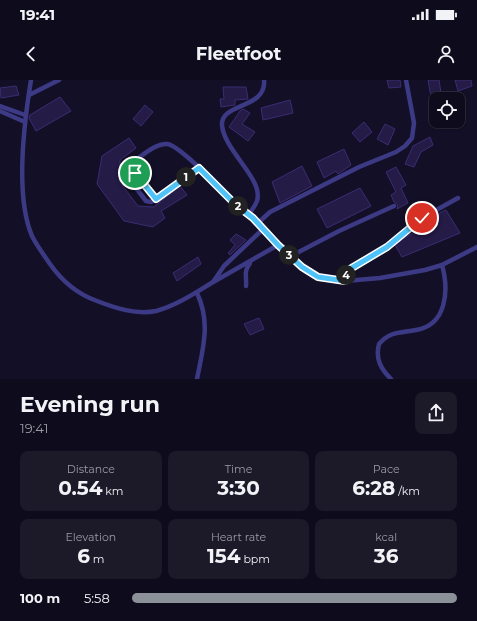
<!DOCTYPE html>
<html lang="en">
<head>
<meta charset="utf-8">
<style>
  body { margin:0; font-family:Montserrat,sans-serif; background:#1c1929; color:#f1f3f6; height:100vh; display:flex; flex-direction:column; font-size:15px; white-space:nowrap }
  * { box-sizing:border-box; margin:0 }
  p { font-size:13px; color:#9b9ba3 }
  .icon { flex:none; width:22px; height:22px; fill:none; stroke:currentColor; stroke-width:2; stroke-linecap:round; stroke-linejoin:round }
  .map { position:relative; height:299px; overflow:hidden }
  .panel { display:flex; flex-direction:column; background:#0e0b1c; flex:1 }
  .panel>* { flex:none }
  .controls { position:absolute; left:429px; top:12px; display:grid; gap:8px }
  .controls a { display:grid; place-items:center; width:36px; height:36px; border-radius:8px; background:#0e0b1c; box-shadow:0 1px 3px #0004,0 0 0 1px #2e2b3b; font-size:20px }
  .pin { position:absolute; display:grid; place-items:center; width:34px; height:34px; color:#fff; margin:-17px; border:2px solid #fff; border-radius:50%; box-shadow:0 1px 4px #0007 }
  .km { position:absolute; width:20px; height:20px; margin:-10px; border-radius:50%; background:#222; color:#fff; font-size:11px; line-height:20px; text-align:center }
  .round { display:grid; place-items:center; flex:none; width:42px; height:42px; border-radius:8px; background:#1c1929 }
  .headline { display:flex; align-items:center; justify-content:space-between; height:68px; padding:0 20px }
  h1 { font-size:22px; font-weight:700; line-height:30px }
  .stats { display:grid; grid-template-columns:repeat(3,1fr); gap:6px; height:68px; padding:4px 20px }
  .stats div { display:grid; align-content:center; border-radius:8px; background:#1c1929; text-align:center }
  .stats b { font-size:20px; font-weight:700 }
  .stats small { font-size:11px; font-weight:400 }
  .stats p { font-size:11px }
  ul { padding:0 20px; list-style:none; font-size:13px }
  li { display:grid; grid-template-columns:64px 48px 1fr; align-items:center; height:30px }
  li i { height:10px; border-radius:5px; background:#8c9099 }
  .status { display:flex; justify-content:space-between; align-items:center; height:28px; padding:0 20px; background:#0e0b1c; direction:ltr }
  .status svg { height:11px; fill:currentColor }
  header { display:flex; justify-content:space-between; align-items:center; height:52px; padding:0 20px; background:#0e0b1c; font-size:18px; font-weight:700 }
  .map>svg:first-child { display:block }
</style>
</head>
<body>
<div class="status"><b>19:41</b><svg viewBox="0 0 49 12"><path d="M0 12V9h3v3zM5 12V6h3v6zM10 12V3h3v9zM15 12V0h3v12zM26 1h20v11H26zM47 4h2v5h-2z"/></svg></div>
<header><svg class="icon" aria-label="back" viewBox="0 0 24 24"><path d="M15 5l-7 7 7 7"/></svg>Fleetfoot<svg class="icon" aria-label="person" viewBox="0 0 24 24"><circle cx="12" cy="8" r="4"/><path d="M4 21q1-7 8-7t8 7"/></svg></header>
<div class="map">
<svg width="477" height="299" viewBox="0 0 477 299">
  <rect width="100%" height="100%" fill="#130f26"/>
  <g fill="#241b47" stroke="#3b2d73">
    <path d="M387 0H400L401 7 389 8Z"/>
    <path d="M428 0H439L442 19H436V34H434Z"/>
    <path d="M455 0H471L472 6 458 11Z"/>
    <path d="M16 6 19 15 1 18 0 8Z"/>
    <path d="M223 7H246L248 19 235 20V25L221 27 220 19H224Z"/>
    <path d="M60 17 71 31 36 51 29 38 30 35Z"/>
    <path d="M290 20 293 33 263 40 261 28Z"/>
    <path d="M145 25 153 32 141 46 133 39Z"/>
    <path d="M243 29 250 33 242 44 255 52 248 61 229 47 240 31Z"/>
    <path d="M364 42 372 52 360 62 352 53Z"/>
    <path d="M385 44 395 49 388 65 377 59Z"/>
    <path d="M430 57 433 65 421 72 414 87 405 84 413 66Z"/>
    <path d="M129 58 136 68 120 80 119 101 138 126 154 127 180 106 187 115 161 131 165 138 153 147 124 141 97 104 102 76Z"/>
    <path d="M344 69 351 85 338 94 336 91 324 98 317 82Z"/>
    <path d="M302 86 312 106 280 123 272 102Z"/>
    <path d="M396 87 406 105 401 108 408 123 397 129 398 125 394 122 391 115 396 112 386 92Z"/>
    <path d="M360 108 371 126 327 148 317 129Z"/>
    <path d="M446 130 460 153 402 177 395 165 404 158 437 140 435 135Z"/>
    <path d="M236 154 246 160 230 175 228 173 235 165 230 160Z"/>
    <path d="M198 177 201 184 177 201 173 193Z"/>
    <path d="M259 238 264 249 250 255 244 244Z"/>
  </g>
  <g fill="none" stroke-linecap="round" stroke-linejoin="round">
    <g stroke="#3d3a85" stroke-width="4.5">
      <path d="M31 0C24 43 15 116 32 156 37 166 44 175 50 184 62 201 77 214 97 221 115 228 136 235 156 231 178 225 196 212 215 201 236 189 257 177 278 165"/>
      <path d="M264 0C267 29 220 23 222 45 224 71 264 99 257 121 255 126 252 130 249 134L278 165 302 187 318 197 345 201 380 198 425 190 442 185 477 167"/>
      <path d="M29 15 59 0"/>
      <path d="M0 26 25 35"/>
      <path d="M0 31 25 42"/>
      <path d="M134 81 128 89 129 99 146 121 151 122 156 119"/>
      <path d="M199 88 156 119C146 110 131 96 134 81 142 76 156 63 167 64 181 65 232 122 249 134"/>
      <path d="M258 143 270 132 359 87 396 72 405 66 412 58 414 43 406 0"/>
      <path d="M291 176 339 151 394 126"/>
      <path d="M345 201 346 194 350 189 387 167 422 138 458 118"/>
      <path d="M213 202 224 186 263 149"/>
      <path d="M246 206C247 197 243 192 250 183"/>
      <path d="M197 299C203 268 211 243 197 213"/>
      <path d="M391 299C381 289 375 279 379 264 390 251 401 253 416 250 447 245 449 210 442 185"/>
    </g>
  </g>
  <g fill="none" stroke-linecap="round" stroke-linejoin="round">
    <g stroke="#fff" stroke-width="8">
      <path id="route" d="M135 93 156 119 199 88 236 125 253 138 278 165 302 187 318 197 345 201 346 194 350 189 387 167 422 138"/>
    </g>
    <use href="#route" stroke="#4fc3f7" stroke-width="5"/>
  </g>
</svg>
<div class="controls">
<a><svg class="icon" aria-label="locate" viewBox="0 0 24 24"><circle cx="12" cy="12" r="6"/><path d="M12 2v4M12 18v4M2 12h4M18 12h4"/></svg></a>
</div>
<div class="pin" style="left:135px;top:93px;background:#1e9e55"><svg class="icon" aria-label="arrive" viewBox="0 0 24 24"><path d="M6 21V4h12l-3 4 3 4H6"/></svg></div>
<div class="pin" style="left:422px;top:138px;background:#d93025"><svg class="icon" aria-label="check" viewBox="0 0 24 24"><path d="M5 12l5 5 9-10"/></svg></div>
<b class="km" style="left:186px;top:97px">1</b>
<b class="km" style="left:238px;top:126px">2</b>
<b class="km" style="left:289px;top:175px">3</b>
<b class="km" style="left:346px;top:195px">4</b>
</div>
<section class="panel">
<div class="headline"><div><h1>Evening run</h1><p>19:41</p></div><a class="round"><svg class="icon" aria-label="share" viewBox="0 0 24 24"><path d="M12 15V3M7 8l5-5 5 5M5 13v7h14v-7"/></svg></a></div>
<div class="stats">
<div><p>Distance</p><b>0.54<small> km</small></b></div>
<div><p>Time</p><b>3:30</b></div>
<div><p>Pace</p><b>6:28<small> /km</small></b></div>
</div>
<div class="stats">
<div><p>Elevation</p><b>6<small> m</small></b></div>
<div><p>Heart rate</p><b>154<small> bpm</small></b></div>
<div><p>kcal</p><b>36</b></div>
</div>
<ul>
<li><b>100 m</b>5:58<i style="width:100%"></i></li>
</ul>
</section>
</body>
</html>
